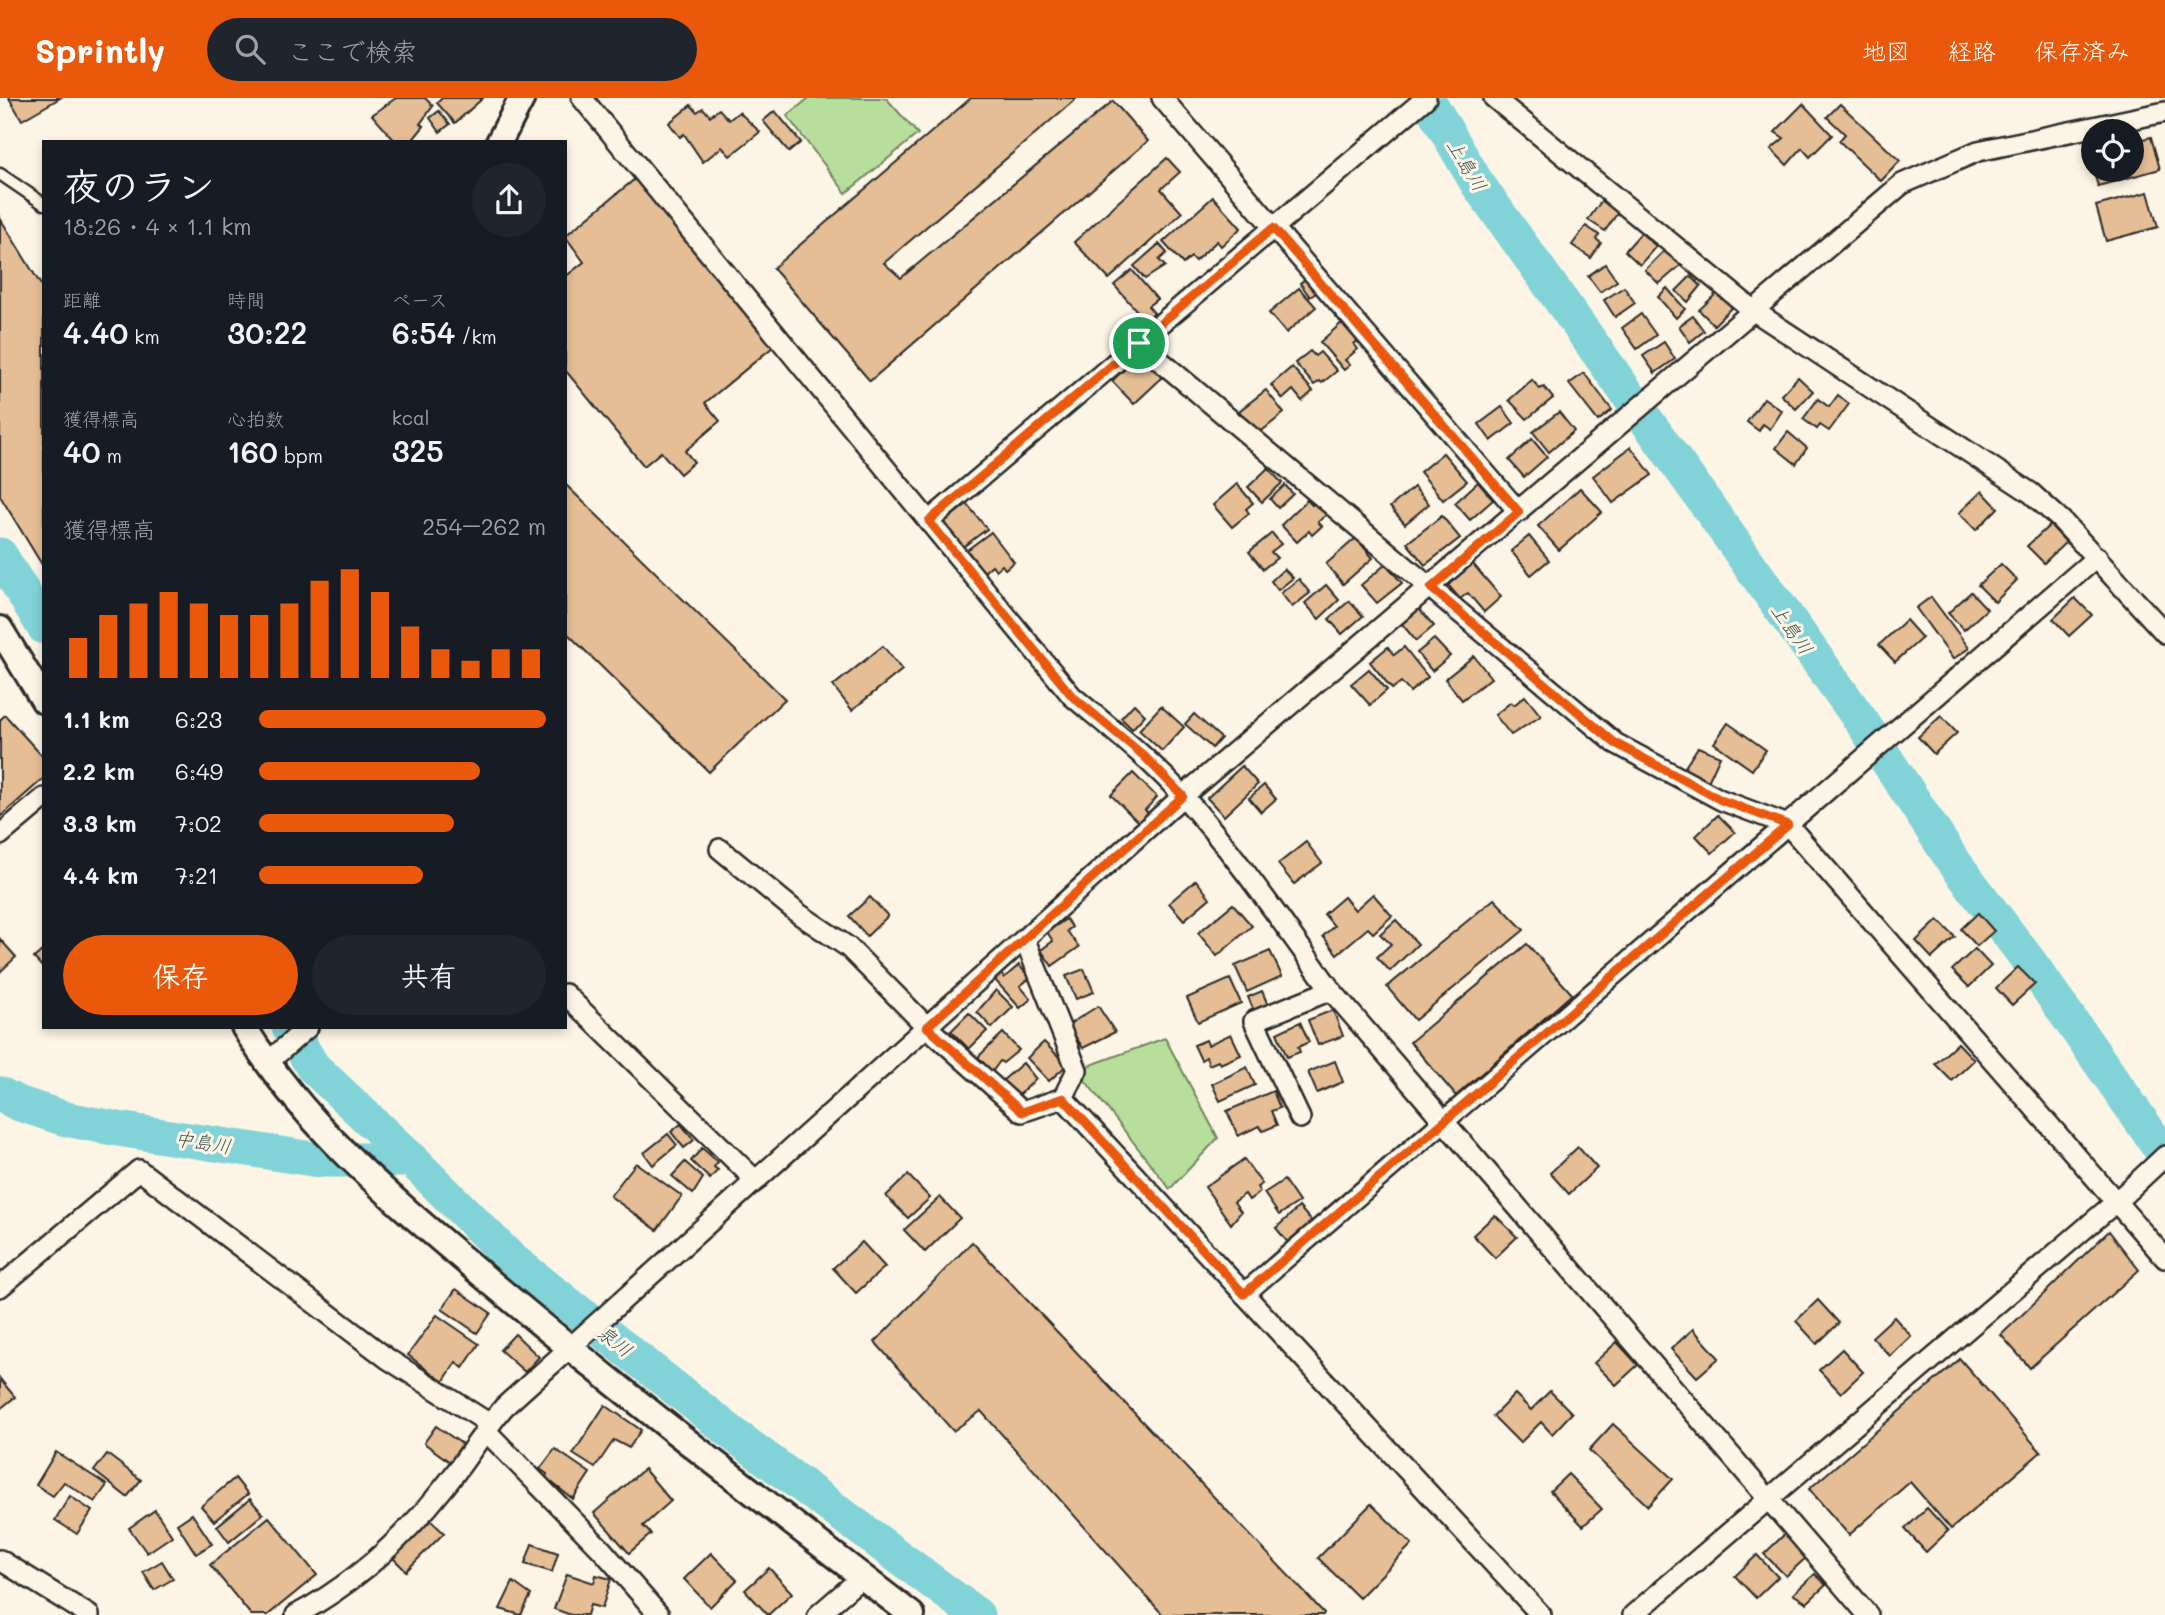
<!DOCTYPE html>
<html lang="ja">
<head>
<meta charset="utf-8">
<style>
  body { margin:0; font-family:Mali,"Klee One",sans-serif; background:#20242c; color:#f1f3f6; height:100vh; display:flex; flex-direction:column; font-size:26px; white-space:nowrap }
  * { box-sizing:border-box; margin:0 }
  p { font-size:23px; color:#9ea1a6 }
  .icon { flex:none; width:38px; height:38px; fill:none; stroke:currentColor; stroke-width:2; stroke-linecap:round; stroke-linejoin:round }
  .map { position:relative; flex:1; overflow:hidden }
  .sheet { position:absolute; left:42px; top:42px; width:525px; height:889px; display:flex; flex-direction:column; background:#171b24; border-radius:0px; box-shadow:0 4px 10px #0003 }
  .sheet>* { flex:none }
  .buttons { position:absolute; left:2081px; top:21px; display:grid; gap:14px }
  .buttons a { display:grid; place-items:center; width:63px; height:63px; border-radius:50%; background:#171b24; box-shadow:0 4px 10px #0003; font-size:35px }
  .pin { position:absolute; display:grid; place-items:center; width:60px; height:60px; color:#fff; margin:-30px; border:4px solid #fff; border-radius:50%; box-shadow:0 2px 7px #0007 }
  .round { display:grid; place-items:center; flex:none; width:74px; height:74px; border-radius:37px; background:#20242c }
  .headline { display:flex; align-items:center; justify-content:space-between; height:119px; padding:0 21px }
  h1 { font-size:38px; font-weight:600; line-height:52px }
  .metrics { display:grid; grid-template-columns:repeat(3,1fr); gap:10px; height:119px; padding:7px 21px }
  .metrics div { display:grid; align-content:center }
  .metrics b { font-size:30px; font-weight:600 }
  .metrics small { font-size:19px; font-weight:400 }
  .metrics p { font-size:19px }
  .chart { height:196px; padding:14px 21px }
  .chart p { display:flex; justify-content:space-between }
  .chart svg { width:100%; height:126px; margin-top:7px; stroke:#ea580c; stroke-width:6 }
  .action { display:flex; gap:14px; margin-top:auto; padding:14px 21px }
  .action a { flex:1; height:80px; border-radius:42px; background:#ea580c; color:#fff; font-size:28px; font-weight:600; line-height:80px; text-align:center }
  .action a+a { background:#20242c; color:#f1f3f6 }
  ul { padding:0 21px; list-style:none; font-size:23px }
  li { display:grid; grid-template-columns:112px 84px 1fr; align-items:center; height:52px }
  li i { height:18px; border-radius:9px; background:#ea580c }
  header { display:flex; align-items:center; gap:42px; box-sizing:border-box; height:98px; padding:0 35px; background:#ea580c; color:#fff }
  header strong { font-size:33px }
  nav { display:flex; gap:38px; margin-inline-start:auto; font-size:24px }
  .search { width:490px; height:63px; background:#20242c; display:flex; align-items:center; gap:18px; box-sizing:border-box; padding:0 24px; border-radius:38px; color:#9ea1a6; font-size:26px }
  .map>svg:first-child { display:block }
</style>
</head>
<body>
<header>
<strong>Sprintly</strong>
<div class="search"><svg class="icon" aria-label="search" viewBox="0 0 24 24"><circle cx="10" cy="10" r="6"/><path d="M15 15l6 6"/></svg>ここで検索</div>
<nav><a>地図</a><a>経路</a><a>保存済み</a></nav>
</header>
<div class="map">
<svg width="2165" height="1517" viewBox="0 0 2165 1517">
  <rect width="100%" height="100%" fill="#fcf5e5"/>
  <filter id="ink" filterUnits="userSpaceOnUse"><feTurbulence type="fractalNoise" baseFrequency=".0143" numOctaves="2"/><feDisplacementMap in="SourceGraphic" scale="14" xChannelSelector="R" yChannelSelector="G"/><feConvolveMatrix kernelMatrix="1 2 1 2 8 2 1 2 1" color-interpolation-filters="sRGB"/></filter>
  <g filter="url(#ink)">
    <g fill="#b7de9a" stroke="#718462" stroke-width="2">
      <path d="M809 0H886L918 36 846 95 787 18Z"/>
      <path d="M1165 940 1218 1040 1170 1091 1077 972Z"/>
    </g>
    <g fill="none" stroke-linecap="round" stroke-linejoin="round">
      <g stroke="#81d3d7" stroke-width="35">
        <path d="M1427 0 1477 85 1864 627 1951 760 2031 866 2165 1057"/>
        <path d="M0 457 44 529"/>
        <path d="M289 929 313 969 412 1062 511 1161 737 1339 977 1517"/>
        <path d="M0 996 17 1005 66 1021 118 1031 319 1062H412"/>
      </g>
    </g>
    <g fill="#e5be95" stroke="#2b2b2b" stroke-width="2">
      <path d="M9 0H60L22 22Z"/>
      <path d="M396 0H425L433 8 420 26 424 28 411 44H396L372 17Z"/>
      <path d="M442 0H483L455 25 437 5Z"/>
      <path d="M971 0H1077L884 165 901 180 1113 3 1148 43 870 283 773 170Z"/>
      <path d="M1803 6 1832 37 1810 59 1802 50 1787 67 1771 51 1784 40 1775 34Z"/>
      <path d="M1840 6 1900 63 1881 83 1839 43 1845 36 1827 19Z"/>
      <path d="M691 7 697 14 703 10 710 18 719 11 729 22 739 14 760 34 730 58 722 49 703 64 684 36 680 39 669 25Z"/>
      <path d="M439 13 450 26 440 34 430 20Z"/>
      <path d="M775 13 801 44 789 54 763 23Z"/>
      <path d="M2151 39 2160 71 2098 88 2093 72H2132V44Z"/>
      <path d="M1167 60 1180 74 1161 91 1182 115 1109 181 1074 144Z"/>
      <path d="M635 81 774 248 705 305 720 323 685 353 694 364 680 376 661 354 644 368 565 272V179L584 164 565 138Z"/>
      <path d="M2148 94 2158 129 2106 143 2096 108Z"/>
      <path d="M1213 99 1241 130 1221 148 1217 143 1195 163 1191 159 1183 166 1163 144Z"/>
      <path d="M1602 102 1619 113 1605 133 1588 122Z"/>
      <path d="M0 120 44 192V470L0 398Z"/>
      <path d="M1586 128 1599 137 1596 141 1601 145 1591 160 1572 147Z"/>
      <path d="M1641 135 1656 148 1640 167 1625 153Z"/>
      <path d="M1159 146 1167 155 1159 162 1165 168 1145 181 1134 168Z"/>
      <path d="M1665 152 1681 167 1659 186 1645 172Z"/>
      <path d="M1605 166 1617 183 1600 194 1588 178Z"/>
      <path d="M1132 172 1157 201 1148 208 1154 215 1145 222 1114 187Z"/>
      <path d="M1691 178 1701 188 1688 204 1676 193Z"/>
      <path d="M1308 179 1319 193 1310 199 1300 185Z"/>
      <path d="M1624 189 1635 205 1615 219 1604 202Z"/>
      <path d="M1299 190 1316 209 1286 235 1269 215Z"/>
      <path d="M1667 190 1685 211 1676 220 1658 199Z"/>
      <path d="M1719 193 1734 207 1714 227 1699 212Z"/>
      <path d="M1641 216 1656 237 1637 251 1622 230Z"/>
      <path d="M1693 218 1704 233 1690 244 1679 228Z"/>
      <path d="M1344 223 1360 241 1354 246 1358 251 1345 262 1350 267 1344 272 1320 244Z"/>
      <path d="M1664 244 1675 261 1655 275 1643 258Z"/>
      <path d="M1310 253 1315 258 1320 254 1337 273 1322 285 1320 283 1314 287 1295 265Z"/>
      <path d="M1142 264 1146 269 1152 264 1165 277 1134 306 1112 283 1131 265 1135 270Z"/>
      <path d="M1292 269 1313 293 1302 303 1293 292 1283 301 1271 287Z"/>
      <path d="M1584 275 1612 312 1598 323 1569 286Z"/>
      <path d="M1798 279 1813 293 1796 311 1781 297Z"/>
      <path d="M1532 282 1540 291 1544 289 1553 300 1527 321 1509 302Z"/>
      <path d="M1266 292 1284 315 1258 336 1239 313Z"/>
      <path d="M1838 297 1849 306 1829 333 1820 327 1817 331 1803 321 1818 301 1829 309Z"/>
      <path d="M1764 300 1782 313 1770 331 1763 326 1759 333 1747 324Z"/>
      <path d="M1502 309 1514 325 1491 343 1479 326Z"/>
      <path d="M1559 314 1574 333 1549 354 1533 334Z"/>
      <path d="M1788 334 1807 350 1796 366 1776 350Z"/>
      <path d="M1532 341 1547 359 1524 379 1509 362Z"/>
      <path d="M1631 349 1652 377 1613 405 1593 378Z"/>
      <path d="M1443 355 1467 383 1443 402 1420 374Z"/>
      <path d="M1268 370 1282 385 1262 404 1248 389Z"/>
      <path d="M1478 384 1493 402 1470 422 1455 405Z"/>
      <path d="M565 386 785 601 709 674 565 533Z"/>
      <path d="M1237 386 1253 405 1246 411 1249 415 1232 429 1213 407Z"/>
      <path d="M1285 387 1293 396 1278 410 1270 401Z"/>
      <path d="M1414 389 1429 406 1405 426 1390 409Z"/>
      <path d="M1580 390 1602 414 1559 452 1538 428Z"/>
      <path d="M1982 393 1998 410 1976 432 1959 415Z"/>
      <path d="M1307 402 1312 407 1315 404 1327 416 1318 424 1322 428 1312 437 1309 433 1297 444 1281 427Z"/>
      <path d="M967 406 987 431 963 449 943 425Z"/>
      <path d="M1442 418 1460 440 1425 467 1407 445Z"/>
      <path d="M2050 427 2066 444 2044 465 2027 448Z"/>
      <path d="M991 434 1014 464 1005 471 1002 467 996 472 992 467 984 474 967 452Z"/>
      <path d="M1272 435 1281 446 1271 454 1277 460 1263 471 1249 454Z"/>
      <path d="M1529 438 1549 462 1531 477 1511 453Z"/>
      <path d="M1356 440 1373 460 1343 486 1326 466Z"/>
      <path d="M1386 466 1402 485 1377 505 1361 487Z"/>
      <path d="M1473 466 1501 499 1484 514 1468 495 1460 501 1448 487Z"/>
      <path d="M2001 466 2017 482 1995 504 1978 487Z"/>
      <path d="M1284 471 1293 480 1278 492 1271 483Z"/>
      <path d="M1299 481 1310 495 1292 509 1281 495Z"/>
      <path d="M1326 487 1339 502 1319 521 1305 505Z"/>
      <path d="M1971 494 1987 511 1964 532 1948 515Z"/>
      <path d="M1931 499 1969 550 1953 561 1916 510Z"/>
      <path d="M2075 500 2092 517 2069 538 2053 521Z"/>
      <path d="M1349 503 1363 518 1342 536 1329 521Z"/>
      <path d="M1419 511 1434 528 1416 543 1402 526Z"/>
      <path d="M1906 522 1922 540 1895 564 1879 547Z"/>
      <path d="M1434 541 1450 558 1432 573 1417 555Z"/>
      <path d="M883 548 902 572 852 612 833 588Z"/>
      <path d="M1388 549 1394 557 1404 549 1428 579 1410 594 1401 584 1392 591 1370 564Z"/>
      <path d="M1474 558 1491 580 1462 602 1445 581Z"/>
      <path d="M1369 571 1387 592 1370 607 1351 586Z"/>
      <path d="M1525 598 1541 618 1511 637 1495 617 1511 604 1514 607Z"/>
      <path d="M1134 606 1145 617 1132 631 1121 620Z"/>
      <path d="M1161 608 1184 629 1162 653 1139 632Z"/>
      <path d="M1194 616 1221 640 1212 650 1185 626Z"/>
      <path d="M5 617 44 660V680L0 719V622Z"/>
      <path d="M1941 618 1957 635 1934 656 1918 639Z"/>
      <path d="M1728 625 1766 652 1752 672 1714 645Z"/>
      <path d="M1698 649 1720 658 1708 684 1683 672Z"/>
      <path d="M1242 668 1258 686 1224 718 1207 700Z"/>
      <path d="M1133 675 1157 699 1145 712 1149 716 1139 725 1111 697Z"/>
      <path d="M1264 687 1276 701 1261 714 1249 700Z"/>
      <path d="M1718 717 1735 734 1712 755 1696 738Z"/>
      <path d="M1306 744 1322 765 1294 786 1278 766Z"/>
      <path d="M1196 782 1210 800 1184 822 1169 805Z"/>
      <path d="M1373 796 1392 818 1373 835 1368 830 1337 856 1323 838 1334 828 1324 816 1344 799 1355 812Z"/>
      <path d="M870 799 888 818 867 838 849 818Z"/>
      <path d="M1494 801 1524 832 1415 922 1387 889Z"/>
      <path d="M1233 806 1252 828 1217 858 1198 835Z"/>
      <path d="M1978 815 1994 833 1977 848 1961 831Z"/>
      <path d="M1066 821 1072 829 1067 833 1079 849 1052 868 1041 852 1053 843 1047 834Z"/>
      <path d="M1396 822 1418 846 1390 873 1377 859 1391 846 1380 836Z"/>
      <path d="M1938 822 1955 839 1932 860 1916 843Z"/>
      <path d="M0 841 16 859 0 874Z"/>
      <path d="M1527 846 1572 896 1456 998 1410 944Z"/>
      <path d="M44 851V871L34 860Z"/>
      <path d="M1975 851 1991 868 1969 889 1952 872Z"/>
      <path d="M1270 853 1282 878 1247 894 1235 868Z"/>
      <path d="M1019 867 1030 880 1020 888 1031 901 1020 910 995 882 1001 876 1004 880Z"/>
      <path d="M2018 869 2035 886 2012 907 1996 890Z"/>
      <path d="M1084 871 1094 894 1076 901 1066 878Z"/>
      <path d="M1230 881 1241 905 1198 924 1187 900Z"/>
      <path d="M996 892 1013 909 992 930 977 914Z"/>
      <path d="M1262 893 1268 907 1254 913 1248 899Z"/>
      <path d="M1098 908 1115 934 1083 950 1068 927Z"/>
      <path d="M1333 912 1343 938 1318 947 1308 922Z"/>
      <path d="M969 915 987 933 969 951 951 933Z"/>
      <path d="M1300 924 1309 944 1298 949 1300 954 1287 959 1277 935Z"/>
      <path d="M1003 935 1019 952 1003 965 1000 963 992 974 978 959Z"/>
      <path d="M1231 936 1241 957 1220 966 1218 963 1209 967 1206 959 1201 962 1194 947 1206 942 1208 947Z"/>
      <path d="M1044 944 1067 967 1049 983 1027 960Z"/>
      <path d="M1958 945 1974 962 1952 983 1935 966Z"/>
      <path d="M1335 963 1343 984 1317 995 1308 974Z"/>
      <path d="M1023 965 1036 981 1017 999 1002 983Z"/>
      <path d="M1247 969 1255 987 1220 1003 1212 986Z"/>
      <path d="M1273 993 1280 1010 1271 1013 1277 1027 1263 1033 1259 1028 1238 1038 1227 1013Z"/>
      <path d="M681 1026 694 1042 684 1050 671 1034Z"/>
      <path d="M668 1036 677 1047 653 1067 644 1055Z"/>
      <path d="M1578 1049 1597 1070 1569 1096 1550 1075Z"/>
      <path d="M702 1050 718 1064 714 1069 718 1072 710 1081 691 1063Z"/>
      <path d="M1244 1061 1262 1086 1257 1089 1260 1094 1249 1102 1245 1096 1234 1104 1241 1114 1231 1126 1205 1089Z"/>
      <path d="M685 1064 703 1080 693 1096 672 1078Z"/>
      <path d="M636 1065 682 1098 657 1132 610 1098Z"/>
      <path d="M908 1077 930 1100 908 1120 886 1098Z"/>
      <path d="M1284 1082 1299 1104 1279 1117 1264 1095Z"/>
      <path d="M940 1099 960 1120 925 1154 904 1132Z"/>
      <path d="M1299 1109 1314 1126 1290 1147 1276 1130Z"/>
      <path d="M1495 1117 1517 1139 1495 1160 1473 1137Z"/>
      <path d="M2109 1133 2139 1172 2030 1270 2001 1237Z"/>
      <path d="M862 1144 885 1169 856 1195 833 1170Z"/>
      <path d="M972 1144 1324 1515 1323 1517H1163L981 1313 953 1333 875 1244Z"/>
      <path d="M456 1191 491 1215 477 1235 442 1211Z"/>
      <path d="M1818 1202 1839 1225 1817 1246 1796 1223Z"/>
      <path d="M437 1217 479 1246 463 1270 456 1264 443 1284 408 1257Z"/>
      <path d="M1894 1219 1911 1238 1890 1258 1872 1239Z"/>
      <path d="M1693 1231 1719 1260 1697 1279 1671 1251Z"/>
      <path d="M515 1236 539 1259 525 1274 500 1252Z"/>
      <path d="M1617 1244 1638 1267 1616 1287 1594 1265Z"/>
      <path d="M1842 1251 1863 1274 1841 1295 1819 1272Z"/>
      <path d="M1960 1261 2041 1354 1951 1431 1910 1384 1849 1437 1809 1391Z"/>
      <path d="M0 1281 15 1299 0 1311Z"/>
      <path d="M1550 1293 1572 1315 1552 1336 1541 1324 1520 1345 1493 1318 1515 1296 1531 1312Z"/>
      <path d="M605 1307 641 1332 629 1350 614 1342 595 1370 573 1356Z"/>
      <path d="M1613 1326 1673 1381 1648 1408 1589 1352Z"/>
      <path d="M436 1328 462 1346 450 1364 424 1345Z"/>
      <path d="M555 1351 590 1375 573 1401 546 1380 547 1376 540 1371Z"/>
      <path d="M56 1354 107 1387 95 1404 64 1384 53 1398 36 1387Z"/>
      <path d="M107 1356 141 1382 127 1399 94 1373Z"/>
      <path d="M644 1371 671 1403 643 1428 651 1436 629 1455 594 1415Z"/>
      <path d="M1568 1376 1602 1411 1583 1428 1550 1393Z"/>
      <path d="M235 1380 248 1396 214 1423 201 1408Z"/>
      <path d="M70 1398 92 1413 77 1436 55 1422Z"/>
      <path d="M250 1401 263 1416 229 1444 217 1428Z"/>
      <path d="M1371 1406 1412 1446 1359 1500 1318 1460Z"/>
      <path d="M1927 1410 1948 1433 1926 1454 1905 1431Z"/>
      <path d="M155 1412 172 1438 147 1455 129 1430Z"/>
      <path d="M192 1416 212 1446 196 1456 177 1426Z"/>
      <path d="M269 1419 317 1477 268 1517H251L210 1467Z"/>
      <path d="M427 1419 444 1435 406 1473 392 1459Z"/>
      <path d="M1786 1435 1808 1458 1786 1478 1764 1456Z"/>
      <path d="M532 1446 558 1455 552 1474 525 1466Z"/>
      <path d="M711 1455 737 1482 710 1509 684 1481Z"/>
      <path d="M1757 1457 1778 1479 1756 1500 1735 1478Z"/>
      <path d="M162 1463 173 1481 154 1492 143 1474Z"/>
      <path d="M769 1470 792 1495 768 1517 745 1492Z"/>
      <path d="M567 1476 594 1485 596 1477 611 1481 602 1510 590 1507 587 1517H571L554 1511Z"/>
      <path d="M1815 1476 1826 1487 1807 1505 1793 1496Z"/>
      <path d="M513 1484 531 1497 521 1517 500 1511Z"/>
    </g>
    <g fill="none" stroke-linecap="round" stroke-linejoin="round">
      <g stroke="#2b2b2b" stroke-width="15">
        <path id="service" d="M0 76 44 106"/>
      </g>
      <g stroke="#2b2b2b" stroke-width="24">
        <g id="minor">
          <path d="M582 0 1072 598C1110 630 1150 661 1183 698 1237 758 1284 827 1331 892L1868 1517"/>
          <path d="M1162 0 1519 414"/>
          <path d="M1494 0 1754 213 2031 395 2061 422 2165 535"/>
          <path d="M1139 245 1615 645 1721 702 1788 727 2165 1160"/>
          <path d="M929 423 1426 0"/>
          <path d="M0 737 44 700"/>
          <path d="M720 751 799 816 848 849 927 929 1022 1014 1063 1000 1541 1517"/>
          <path d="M1025 842 1077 972 1063 1000"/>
          <path d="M565 896 756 1083"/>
          <path d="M267 965 308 929"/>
          <path d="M1300 1020 1254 923 1331 892"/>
          <path d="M0 1189 139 1072 388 1261 490 1326"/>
          <path d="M1244 1196 2097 459"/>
          <path d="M485 1332 603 1453 659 1517"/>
          <path d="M0 1462 89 1517"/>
          <path d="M296 1517C354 1486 405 1439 446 1387 466 1362 483 1334 504 1309L1183 698 1902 86 1978 53 2165 14"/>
          <path d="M818 1517 862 1479"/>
          <path d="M1633 1517 2117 1103 2165 1058"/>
        </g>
      </g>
      <g stroke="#2b2b2b" stroke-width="30">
        <g id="tertiary">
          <path d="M499 44 522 0"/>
          <path d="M0 531 44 603"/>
          <path d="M244 929C307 1033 401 1108 493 1186 629 1301 771 1408 912 1517"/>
        </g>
      </g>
      <use href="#service" stroke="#fcf5e5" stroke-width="10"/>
      <use href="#minor" stroke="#fcf5e5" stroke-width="19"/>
      <use href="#tertiary" stroke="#fcf5e5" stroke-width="24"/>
    </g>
  </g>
  <g fill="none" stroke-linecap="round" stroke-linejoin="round" filter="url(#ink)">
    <g stroke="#fff" stroke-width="14">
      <path id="route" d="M1273 130 1519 414 1431 490 1615 645 1721 702 1788 727 1244 1196 1063 1000 1022 1014 927 929 1183 698 1143 657 1072 598 929 423Z"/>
    </g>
    <use href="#route" stroke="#ea580c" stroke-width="9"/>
  </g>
  <g text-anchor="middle" stroke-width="6" stroke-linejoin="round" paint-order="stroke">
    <g font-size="19" font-style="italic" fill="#405556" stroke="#fcf5e5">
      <text transform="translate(1467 67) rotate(59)" y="7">上島川</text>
      <text transform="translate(1792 531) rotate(55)" y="7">上島川</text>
      <text transform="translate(203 1044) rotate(9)" y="7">中島川</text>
      <text transform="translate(615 1243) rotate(38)" y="7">泉川</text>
    </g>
  </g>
</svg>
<div class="buttons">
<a><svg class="icon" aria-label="locate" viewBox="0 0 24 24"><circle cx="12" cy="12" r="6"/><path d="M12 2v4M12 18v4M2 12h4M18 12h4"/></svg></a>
</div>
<div class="pin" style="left:1139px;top:245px;background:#1e9e55"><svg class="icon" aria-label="arrive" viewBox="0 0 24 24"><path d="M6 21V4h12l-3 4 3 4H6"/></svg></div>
<section class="sheet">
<div class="headline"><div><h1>夜のラン</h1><p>18:26 · 4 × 1.1 km</p></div><a class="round"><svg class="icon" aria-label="share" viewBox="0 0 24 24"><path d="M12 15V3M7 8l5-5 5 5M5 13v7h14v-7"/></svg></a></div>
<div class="metrics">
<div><p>距離</p><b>4.40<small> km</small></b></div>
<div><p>時間</p><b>30:22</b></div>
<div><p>ペース</p><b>6:54<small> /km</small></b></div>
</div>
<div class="metrics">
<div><p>獲得標高</p><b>40<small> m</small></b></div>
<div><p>心拍数</p><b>160<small> bpm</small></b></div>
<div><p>kcal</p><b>325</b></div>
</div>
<div class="chart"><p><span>獲得標高</span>254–262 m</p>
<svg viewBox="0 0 160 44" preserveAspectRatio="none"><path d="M5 44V30M15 44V22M25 44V18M35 44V14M45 44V18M55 44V22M65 44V22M75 44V18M85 44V10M95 44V6M105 44V14M115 44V26M125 44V34M135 44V38M145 44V34M155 44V34"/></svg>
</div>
<ul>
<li><b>1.1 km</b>6:23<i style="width:100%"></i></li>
<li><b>2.2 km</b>6:49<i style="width:77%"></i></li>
<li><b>3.3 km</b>7:02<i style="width:68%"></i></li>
<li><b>4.4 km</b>7:21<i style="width:57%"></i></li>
</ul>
<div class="action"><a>保存</a><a>共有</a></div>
</section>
</div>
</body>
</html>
